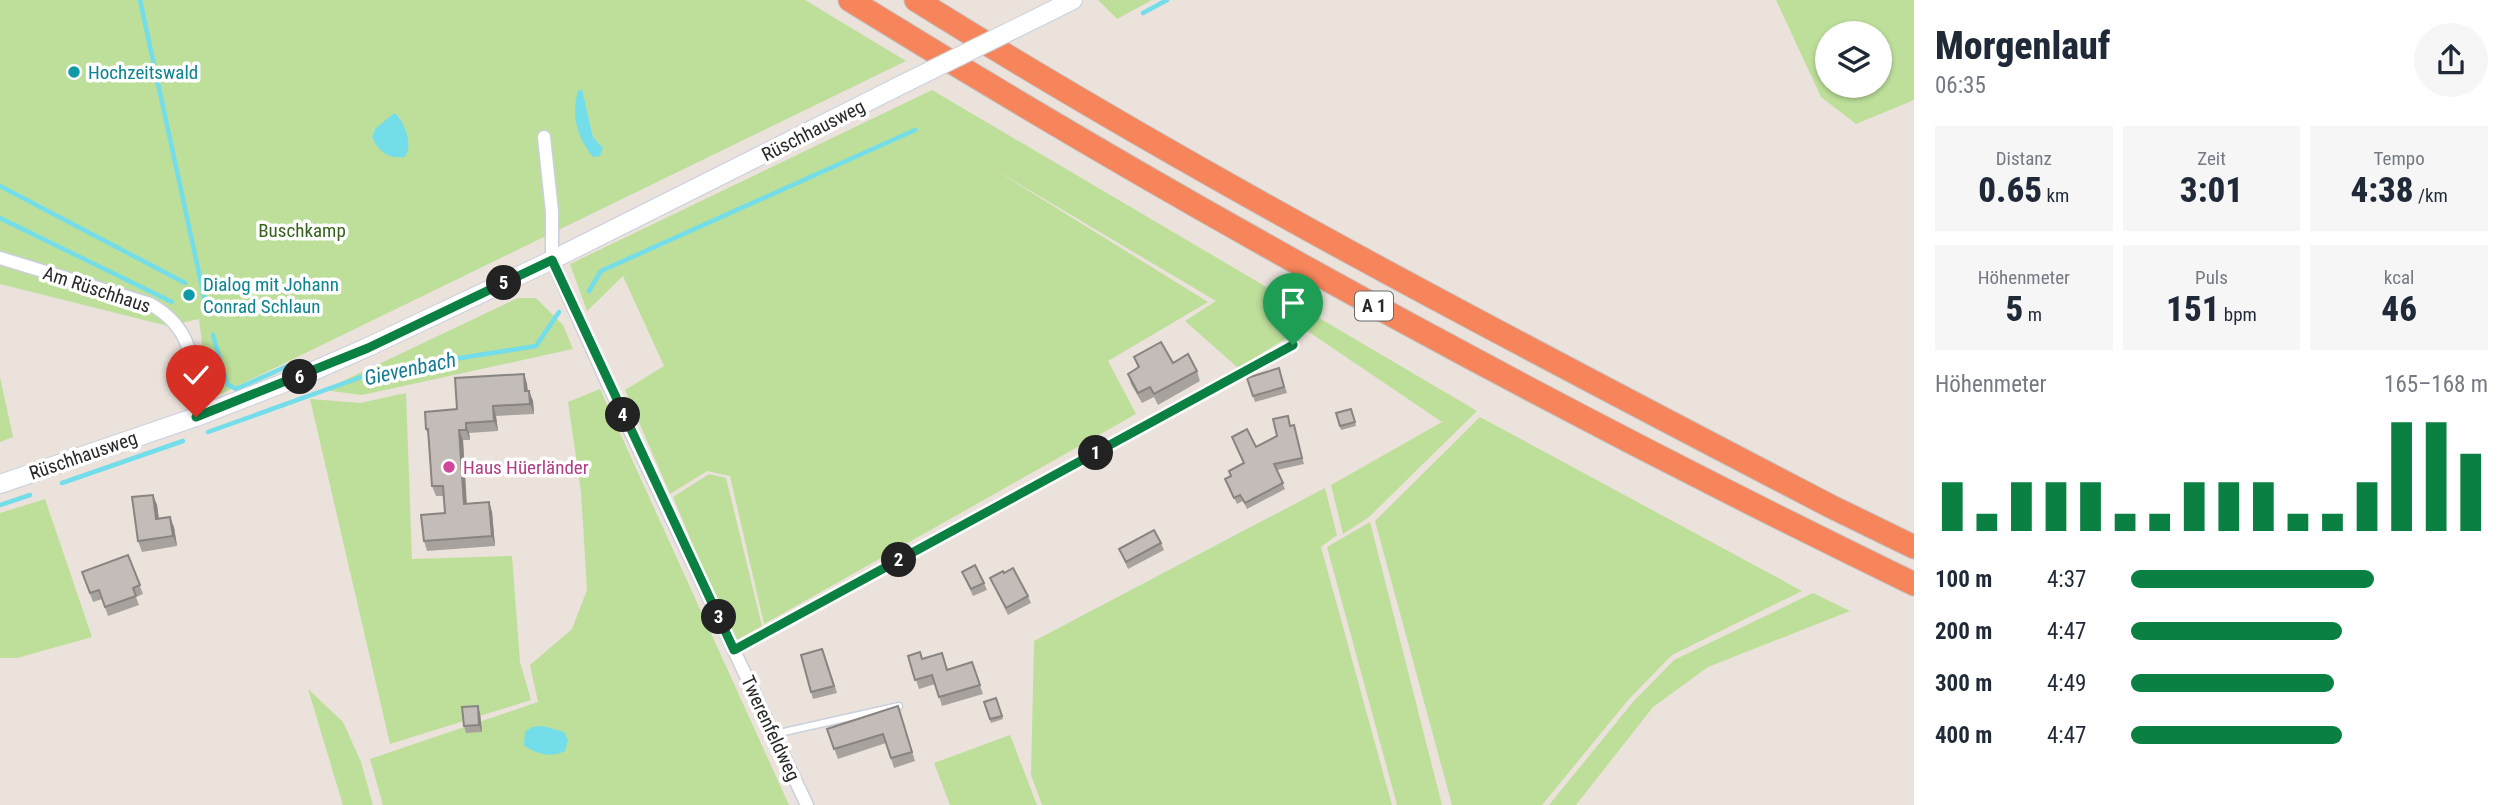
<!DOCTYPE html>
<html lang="de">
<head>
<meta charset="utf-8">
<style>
  body { margin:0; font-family:"Roboto Condensed",sans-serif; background:#f6f6f7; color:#1f2937; height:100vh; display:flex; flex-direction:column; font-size:26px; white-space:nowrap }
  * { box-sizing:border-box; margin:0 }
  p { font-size:23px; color:#747a83 }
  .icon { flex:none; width:38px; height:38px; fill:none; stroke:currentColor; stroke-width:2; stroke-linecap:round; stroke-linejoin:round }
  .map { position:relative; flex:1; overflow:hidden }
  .details { display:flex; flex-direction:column; background:#fff; width:595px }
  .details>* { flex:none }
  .buttons { position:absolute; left:1815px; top:21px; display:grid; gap:14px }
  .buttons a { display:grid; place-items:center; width:77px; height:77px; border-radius:50%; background:#fff; box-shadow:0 2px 5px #0004; font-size:35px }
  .pin { position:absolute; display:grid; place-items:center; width:60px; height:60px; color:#fff; margin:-72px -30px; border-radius:50% 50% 50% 0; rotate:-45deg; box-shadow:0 0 7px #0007 }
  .pin .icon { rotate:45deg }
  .km { position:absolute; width:35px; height:35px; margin:-18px; border-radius:50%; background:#222; color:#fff; font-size:19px; line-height:35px; text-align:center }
  .round { display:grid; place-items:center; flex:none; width:74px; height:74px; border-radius:37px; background:#f6f6f7 }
  .headline { display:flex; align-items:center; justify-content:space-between; height:119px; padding:0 21px }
  h1 { font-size:38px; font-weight:800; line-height:52px }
  .metrics { display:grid; grid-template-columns:repeat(3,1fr); gap:10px; height:119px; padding:7px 21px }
  .metrics div { display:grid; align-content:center; border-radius:0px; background:#f6f6f7; text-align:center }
  .metrics b { font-size:35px; font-weight:800 }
  .metrics small { font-size:19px; font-weight:400 }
  .metrics p { font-size:19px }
  .chart { height:196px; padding:14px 21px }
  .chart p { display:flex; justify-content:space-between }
  .chart svg { width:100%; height:126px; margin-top:7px; stroke:#0b8043; stroke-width:6 }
  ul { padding:0 21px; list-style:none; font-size:23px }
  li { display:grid; grid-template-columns:112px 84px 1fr; align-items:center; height:52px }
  li i { height:18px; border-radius:9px; background:#0b8043 }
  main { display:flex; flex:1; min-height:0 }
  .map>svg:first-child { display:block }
</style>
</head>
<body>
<main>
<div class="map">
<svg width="1914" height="805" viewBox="0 0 1914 805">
  <rect width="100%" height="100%" fill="#ebe2dc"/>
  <g fill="#bddf9a" fill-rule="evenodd">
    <path d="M0 0H805L906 61 219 395 206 376 199 319 168 326 0 284ZM582 90 593 137 603 148 578 132ZM396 114 400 118 404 131 374 142 372 137 375 129Z"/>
    <path d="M1098 0H1152L1117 19Z"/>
    <path d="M1776 0H1914V100L1856 124 1821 97ZM1827 33H1880V86H1827Z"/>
    <path d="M932 90 1477 411 1368 518 1343 534 1331 485 1442 422 1303 328 1238 368 1185 321 1216 301 992 168 1208 302 1108 361 1136 414 764 624 730 476 707 471 670 494 625 390 664 366 623 276 587 311 570 264Z"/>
    <path d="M518 298H536L563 325 573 349 362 395 324 390Z"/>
    <path d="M0 377 13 437 0 442Z"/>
    <path d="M600 389 789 805H383L370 759 538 702 530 665 572 629 587 590 581 492 568 402Z"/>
    <path d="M406 393 412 559 512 556 520 662 531 700 390 744 310 399 360 403Z"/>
    <path d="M1480 417 1802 591 1672 655 1629 699 1542 805H1452L1375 521Z"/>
    <path d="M709 474 726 478 762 626 733 642 673 497Z"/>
    <path d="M1325 488 1337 535 1321 547 1392 805H1042L1031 775 1034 641Z"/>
    <path d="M45 499 92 637 17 658H0V513Z"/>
    <path d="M1370 522 1442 805H1397L1327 547Z"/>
    <path d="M1813 593 1850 611 1708 667 1653 707 1576 805H1549L1633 702 1674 660Z"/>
    <path d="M308 689 343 722 361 762 373 805H343Z"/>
    <path d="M1010 735 1037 805H950L934 763Z"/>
  </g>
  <g fill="#73dde9">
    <path d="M582 89 593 137 603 148 600 156 593 157C577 137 571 115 578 91Z"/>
    <path d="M393 114H396C405 123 414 148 404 157 388 159 378 151 372 137L375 129Z"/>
    <path d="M543 726 564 732 568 740 565 751C553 758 534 754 524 745L525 732 532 727Z"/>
  </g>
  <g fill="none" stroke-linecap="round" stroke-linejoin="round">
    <g stroke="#73dde9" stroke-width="4.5">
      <path d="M140 0 205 301 233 304"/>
      <path d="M1143 13 1167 0"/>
      <path d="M0 186 185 283"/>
      <path d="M0 218 172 302"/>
      <path d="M589 291 601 271 915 130"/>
      <path d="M213 335 227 384 236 389 299 361"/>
      <path d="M208 432 378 371 536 346 559 312"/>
      <path d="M62 483 183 441"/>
      <path d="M0 505 30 495"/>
    </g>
    <g stroke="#cad0db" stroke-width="9">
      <g id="lane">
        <path d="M734 650 1293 345"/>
        <path d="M775 734 899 706"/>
      </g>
    </g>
    <g stroke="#cad0db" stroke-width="15">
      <g id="street">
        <path d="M544 137 552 212V260L607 382 807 805"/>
        <path d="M0 258 150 304C198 331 192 368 196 417"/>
      </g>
    </g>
    <g stroke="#cad0db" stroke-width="20">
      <g id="secondary">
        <path d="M1039 17 1073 0"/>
        <path d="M0 484 196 417 302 376 368 347 552 260 909 81"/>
      </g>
    </g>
    <g stroke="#c3c3c3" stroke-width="25">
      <g id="highway">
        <path d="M850 0C1194 213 1550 407 1914 584"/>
        <path d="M916 0C1212 185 1521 345 1830 506L1914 547"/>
      </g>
    </g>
    <use href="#lane" stroke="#fff" stroke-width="6"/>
    <use href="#street" stroke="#fff" stroke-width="12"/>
    <use href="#secondary" stroke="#fff" stroke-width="18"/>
    <use href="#highway" stroke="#f7855b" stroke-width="23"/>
    <g stroke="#cad0db" stroke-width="20" stroke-linecap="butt">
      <path id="secondary-bridge" d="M909 81 1039 17"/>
    </g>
    <use href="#secondary-bridge" stroke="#fff" stroke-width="18"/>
  </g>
  <g fill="#a8a29e">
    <path d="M1134 357 1173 363 1197 371 1200 381 1158 405 1154 397 1142 403 1131 384 1128 374 1138 368Z"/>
    <path d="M1279 368 1287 393 1255 402 1247 378Z"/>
    <path d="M524 374 527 384 528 391H529L533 401 534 414 496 416 498 431 469 433 470 440H463L467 504 489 502 492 512 495 546 427 551 424 541 445 513 444 496H436L432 486 429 438 426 429Z"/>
    <path d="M1351 409 1356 426 1341 430 1336 413Z"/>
    <path d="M1294 425 1304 464 1277 470 1285 489 1247 509 1243 501 1237 504 1225 479 1231 476 1229 471 1244 463 1232 437 1256 447 1277 436 1291 426Z"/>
    <path d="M153 495 157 505 159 519 174 527 177 546 142 552 138 541Z"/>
    <path d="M1161 543 1164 550 1128 569 1119 549Z"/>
    <path d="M128 555 143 594 136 597 139 605 108 616 102 599 93 602 82 572Z"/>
    <path d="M962 572 984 583 987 590 973 596Z"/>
    <path d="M1004 573 1028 596 1031 603 1008 615 990 578Z"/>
    <path d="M823 649 837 693 813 699 811 692Z"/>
    <path d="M908 656 922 659 947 669 972 662 983 694 942 706 935 684 919 689Z"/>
    <path d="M996 698 1003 719 991 723 984 702Z"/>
    <path d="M480 713 482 732 466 733 464 726Z"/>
    <path d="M901 716 915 761 894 768 886 743 838 759 827 729Z"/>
  </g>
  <g fill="#888481">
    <path d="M524 374 527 384 528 401 525 391Z"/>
    <path d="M529 391 533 401 534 414 530 404Z"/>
    <path d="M493 406 496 416 498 431 494 421Z"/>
    <path d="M466 423 469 433 470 440 466 430Z"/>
    <path d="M459 430 463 440 467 514 464 504Z"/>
    <path d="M153 495 157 505 160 529 156 519Z"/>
    <path d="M489 502 492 512 495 546 492 536Z"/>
    <path d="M170 517 174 527 177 546 173 536Z"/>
    <path d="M478 706 480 713 482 732 479 725Z"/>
  </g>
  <g fill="#c3bcb8" stroke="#888481" stroke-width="2">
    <path d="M1161 342 1173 363 1188 354 1197 371 1154 394 1150 387 1138 393 1128 374 1139 367 1134 357Z"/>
    <path d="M1279 368 1284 387 1253 396 1247 378Z"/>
    <path d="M524 374 525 391H529L530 404 493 406 494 421 466 423V430H459L464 504 489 502 492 536 424 541 421 515 445 513 443 486H432L428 429H426L425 412 457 409 455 378Z"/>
    <path d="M1351 409 1355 422 1340 426 1336 413Z"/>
    <path d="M1288 416 1290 426 1294 425 1302 458 1274 464 1283 483 1245 503 1240 495 1234 498 1225 479 1231 476 1229 471 1244 463 1232 437 1247 429 1256 447 1277 436 1273 419Z"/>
    <path d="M153 495 156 519 170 517 173 536 138 541 132 497Z"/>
    <path d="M1154 530 1161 543 1126 562 1119 549Z"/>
    <path d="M128 555 140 585 133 588 136 596 105 607 99 590 90 593 82 572Z"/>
    <path d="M975 565 984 583 971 589 962 572Z"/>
    <path d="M1013 568 1028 596 1006 608 990 578 1003 571 1004 573Z"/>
    <path d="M822 649 834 686 811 692 801 655Z"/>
    <path d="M920 652 922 659 942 653 947 670 972 662 980 685 939 697 932 675 915 680 908 656Z"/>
    <path d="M996 698 1002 716 990 719 984 702Z"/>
    <path d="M478 706 479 725 464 726 462 707Z"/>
    <path d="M898 706 912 752 891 758 883 734 834 749 827 729Z"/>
  </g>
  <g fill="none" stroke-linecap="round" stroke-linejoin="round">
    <g stroke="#fff" stroke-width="14">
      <path id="route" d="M196 417 368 348 552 260 734 650 1293 345"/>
    </g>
    <use href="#route" stroke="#0b8043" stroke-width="9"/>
  </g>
  <g fill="#0f9aa8" stroke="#fff" stroke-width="2.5">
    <circle cx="74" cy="72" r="7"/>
    <circle cx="189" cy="295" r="7"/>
  </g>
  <circle fill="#d1479c" stroke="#fff" stroke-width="2.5" cx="449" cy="467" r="7"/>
  <g text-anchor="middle" stroke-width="7" stroke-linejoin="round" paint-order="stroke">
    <rect fill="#fff" stroke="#696969" stroke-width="2" x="1355" y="291.5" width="38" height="29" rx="5"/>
    <g font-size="18" font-weight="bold" fill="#292929">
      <text x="1374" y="312">A 1</text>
    </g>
    <g font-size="19" fill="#0d838f" stroke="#fff" text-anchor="start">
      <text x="88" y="79">Hochzeitswald</text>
      <text x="203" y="291">Dialog mit Johann<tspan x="203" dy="22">Conrad Schlaun</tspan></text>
    </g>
    <g font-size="19" fill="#292929" stroke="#fff">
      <text transform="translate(813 130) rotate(-27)" y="7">Rüschhausweg</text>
      <text transform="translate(97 289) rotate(18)" y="7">Am Rüschhaus</text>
      <text transform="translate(83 455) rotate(-19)" y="7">Rüschhausweg</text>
      <text transform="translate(771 728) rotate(65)" y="7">Twerenfeldweg</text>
    </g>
    <g font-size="19" fill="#37631d" stroke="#fff">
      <text x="302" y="237">Buschkamp</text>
    </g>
    <g font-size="19" fill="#b23c85" stroke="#fff" text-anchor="start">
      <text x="463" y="474">Haus Hüerländer</text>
    </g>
    <g font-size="21" font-style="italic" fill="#137c94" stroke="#fff">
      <text transform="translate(410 369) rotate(-12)" y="7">Gievenbach</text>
    </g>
  </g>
</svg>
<div class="buttons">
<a><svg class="icon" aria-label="layers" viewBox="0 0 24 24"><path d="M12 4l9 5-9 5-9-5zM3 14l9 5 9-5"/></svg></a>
</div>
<div class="pin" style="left:1293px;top:345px;background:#1e9e55"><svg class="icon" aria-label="arrive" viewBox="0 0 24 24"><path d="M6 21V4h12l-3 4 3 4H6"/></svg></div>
<div class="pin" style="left:196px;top:417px;background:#d93025"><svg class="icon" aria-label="check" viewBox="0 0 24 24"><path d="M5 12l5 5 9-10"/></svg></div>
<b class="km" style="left:1096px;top:453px">1</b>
<b class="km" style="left:899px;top:560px">2</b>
<b class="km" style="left:719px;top:617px">3</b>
<b class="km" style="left:623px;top:415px">4</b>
<b class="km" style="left:504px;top:283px">5</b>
<b class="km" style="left:300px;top:377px">6</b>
</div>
<section class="details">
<div class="headline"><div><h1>Morgenlauf</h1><p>06:35</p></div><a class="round"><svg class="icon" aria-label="share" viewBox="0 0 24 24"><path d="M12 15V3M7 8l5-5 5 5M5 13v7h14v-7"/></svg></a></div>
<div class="metrics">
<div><p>Distanz</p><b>0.65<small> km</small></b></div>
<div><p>Zeit</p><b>3:01</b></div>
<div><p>Tempo</p><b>4:38<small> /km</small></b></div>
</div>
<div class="metrics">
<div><p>Höhenmeter</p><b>5<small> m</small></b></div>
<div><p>Puls</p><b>151<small> bpm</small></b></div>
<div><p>kcal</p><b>46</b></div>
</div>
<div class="chart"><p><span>Höhenmeter</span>165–168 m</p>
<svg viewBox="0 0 160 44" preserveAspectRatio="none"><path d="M5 44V27M15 44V38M25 44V27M35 44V27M45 44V27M55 44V38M65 44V38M75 44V27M85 44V27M95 44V27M105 44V38M115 44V38M125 44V27M135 44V6M145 44V6M155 44V17"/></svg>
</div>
<ul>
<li><b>100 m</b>4:37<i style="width:68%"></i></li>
<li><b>200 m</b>4:47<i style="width:59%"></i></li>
<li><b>300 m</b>4:49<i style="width:57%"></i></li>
<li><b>400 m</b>4:47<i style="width:59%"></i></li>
</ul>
</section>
</main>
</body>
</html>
